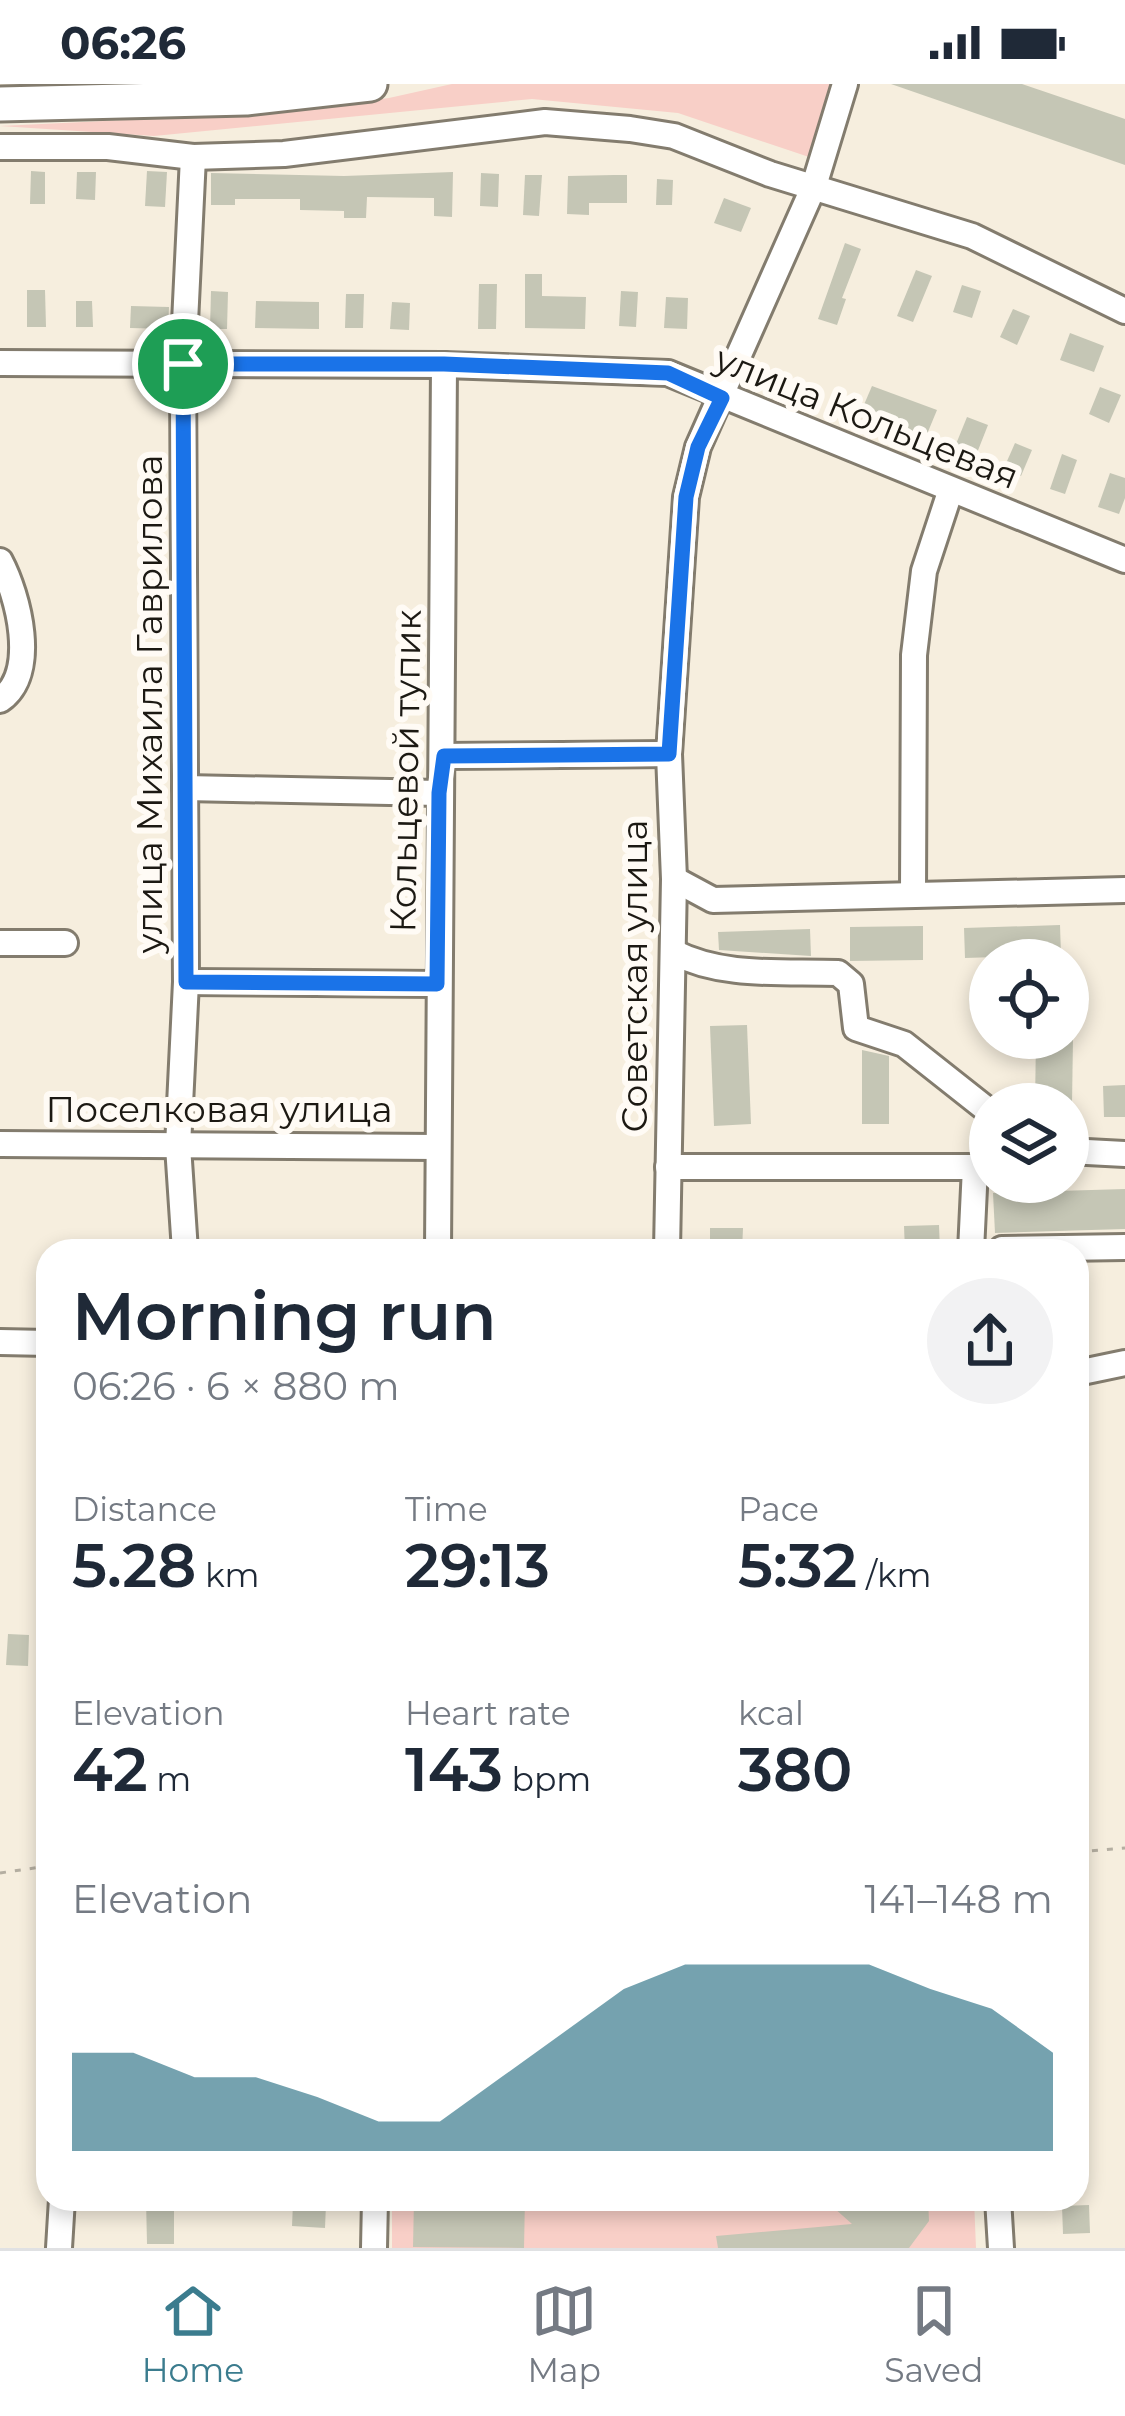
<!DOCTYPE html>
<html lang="en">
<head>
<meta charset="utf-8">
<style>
  body { margin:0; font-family:Montserrat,sans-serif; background:#f2f2f3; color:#1f2937; height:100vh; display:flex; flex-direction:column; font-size:45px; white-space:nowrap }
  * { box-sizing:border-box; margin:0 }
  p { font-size:39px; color:#747a83 }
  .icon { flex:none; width:66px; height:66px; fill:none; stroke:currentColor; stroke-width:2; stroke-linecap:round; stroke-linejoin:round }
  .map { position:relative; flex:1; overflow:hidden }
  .sheet { position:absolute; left:36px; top:1155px; width:1053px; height:972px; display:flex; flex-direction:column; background:#fff; border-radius:36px; box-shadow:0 6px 18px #0003 }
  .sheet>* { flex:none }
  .controls { position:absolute; left:969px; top:855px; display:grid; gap:24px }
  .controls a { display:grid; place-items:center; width:120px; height:120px; border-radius:50%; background:#fff; box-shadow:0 6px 18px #0003; font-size:60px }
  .pin { position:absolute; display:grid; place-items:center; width:102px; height:102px; color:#fff; margin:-51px; border:6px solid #fff; border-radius:50%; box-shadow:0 3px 12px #0007 }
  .round { display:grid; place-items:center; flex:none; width:126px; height:126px; border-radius:63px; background:#f2f2f3 }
  .headline { display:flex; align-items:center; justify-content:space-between; height:204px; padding:0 36px }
  h1 { font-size:66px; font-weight:600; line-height:90px }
  .figures { display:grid; grid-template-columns:repeat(3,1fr); gap:18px; height:204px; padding:12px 36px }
  .figures div { display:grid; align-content:center }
  .figures b { font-size:60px; font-weight:600 }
  .figures small { font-size:33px; font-weight:400 }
  .figures p { font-size:33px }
  .chart { height:336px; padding:24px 36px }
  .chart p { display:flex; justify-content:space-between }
  .chart svg { width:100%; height:216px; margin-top:12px; fill:#3b7c8e; opacity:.7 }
  .status { display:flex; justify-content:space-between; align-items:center; height:84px; padding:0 60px; background:#fff; direction:ltr }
  .status svg { height:33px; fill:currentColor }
  .tabs { display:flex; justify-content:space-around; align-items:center; height:168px; border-top:3px solid #e0e1e3; background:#fff; font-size:33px; color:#747a83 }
  .tabs a { display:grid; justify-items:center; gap:6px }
  .tabs .on { color:#3b7c8e }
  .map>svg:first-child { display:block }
</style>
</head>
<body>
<div class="status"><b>06:26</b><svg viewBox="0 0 49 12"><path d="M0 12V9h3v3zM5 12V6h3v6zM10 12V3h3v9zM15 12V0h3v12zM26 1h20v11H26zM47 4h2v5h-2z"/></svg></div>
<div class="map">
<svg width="1125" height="2164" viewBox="0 0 1125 2164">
  <rect width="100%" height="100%" fill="#f6eede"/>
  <g fill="#f8cfc7">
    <path d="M452 0H831L809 73 678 29 532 15 154 52 0 42 272 29 389 14Z"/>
    <path d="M392 2115H974L976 2164H392Z"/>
  </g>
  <g fill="#c5c6b5">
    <path d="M891 0H1022L1125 35V81Z"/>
    <path d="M31 87 45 88V120H30Z"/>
    <path d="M147 87 167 88 165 123 145 122Z"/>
    <path d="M77 88H96L95 116 76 115Z"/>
    <path d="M453 88 452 133 434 132V114L367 113 366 134H344V127L300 126V115H235V121H211V89L344 92Z"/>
    <path d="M481 89 499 90 498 123 480 122Z"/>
    <path d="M525 91H542L539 132 523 131Z"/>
    <path d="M614 91H627V119H589V131L567 130 568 92Z"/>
    <path d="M657 95 673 96 672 121H656Z"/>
    <path d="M724 114 751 124 741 148 714 139Z"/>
    <path d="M845 159 861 165 842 214 846 215 837 241 818 235Z"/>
    <path d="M916 186 932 192 913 238 897 232Z"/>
    <path d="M525 190H542V212L586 213 585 245 525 244Z"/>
    <path d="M479 200H497L496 245H478Z"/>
    <path d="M962 201 981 207 972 234 953 228Z"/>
    <path d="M27 206H45L46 243H27Z"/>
    <path d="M211 207 228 208 227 245H210Z"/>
    <path d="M621 207 638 208 636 243 619 242Z"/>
    <path d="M346 210H364L363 244H345Z"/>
    <path d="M666 213 688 214 687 245 664 244Z"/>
    <path d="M76 217H92L93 243H76Z"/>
    <path d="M256 217 319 218V245L255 244Z"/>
    <path d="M392 218 410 219 409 246 390 245Z"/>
    <path d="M131 222 169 223 168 245 130 244Z"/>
    <path d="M1013 225 1030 232 1017 261 1000 253Z"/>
    <path d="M1070 249 1104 262 1094 288 1060 276Z"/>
    <path d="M872 302 937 326 925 355 860 330Z"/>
    <path d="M1100 303 1121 311 1109 339 1089 330Z"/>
    <path d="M967 333 988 341 975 374 954 365Z"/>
    <path d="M1015 359 1032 366 1021 392 1004 384Z"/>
    <path d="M1062 370 1077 376 1065 410 1050 405Z"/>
    <path d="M1110 389 1125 394V414L1119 430 1098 423Z"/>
    <path d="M1060 841 1061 871 965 874 964 844Z"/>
    <path d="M923 842V876L850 877V843Z"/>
    <path d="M810 845 811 872 719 866 718 848Z"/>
    <path d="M747 941 751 1040 714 1042 710 942Z"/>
    <path d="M1036 954H1073L1072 1020H1035Z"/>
    <path d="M862 966 889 972V1040H862Z"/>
    <path d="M1125 1001V1033H1104L1103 1002Z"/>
    <path d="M1125 1105V1145L995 1149 993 1109Z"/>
    <path d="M939 1141 940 1167H905L904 1142Z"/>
    <path d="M710 1144H743L742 1167H710Z"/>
    <path d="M8 1550 29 1551 28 1582 6 1581Z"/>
    <path d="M146 2115H174V2160H147Z"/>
    <path d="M414 2115H525L524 2164 413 2163Z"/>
    <path d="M824 2115H928L929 2137 909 2164H718L716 2152 852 2140Z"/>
    <path d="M293 2119 326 2120 325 2144 292 2142Z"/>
    <path d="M1089 2121 1090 2149 1063 2150 1062 2122Z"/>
  </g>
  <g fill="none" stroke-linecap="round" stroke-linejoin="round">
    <g stroke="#837c6e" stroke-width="30">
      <g id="minor">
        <path d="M0 63H108L193 73 284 70 545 38 630 45 674 52 770 90 972 152 1125 227"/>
        <path d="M0 279 444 281 668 289 1125 476"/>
        <path d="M0 477C18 511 39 589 0 616"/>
        <path d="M444 672 669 670"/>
        <path d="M185 704 439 709"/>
        <path d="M674 795 713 816 1125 806"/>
        <path d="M913 810 914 571 924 487 950 408"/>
        <path d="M0 859H65"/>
        <path d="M673 868C723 894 783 887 838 889L851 900 856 944 904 960 990 1028"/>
        <path d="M186 898 437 900"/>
        <path d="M0 1060 438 1063"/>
        <path d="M1068 1067 1125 1070"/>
        <path d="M668 1083H975L990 1074"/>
        <path d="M1002 1165 1125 1163"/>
        <path d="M185 1167 178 1062 186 898 183 280 193 73"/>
        <path d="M438 1167 444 281"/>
        <path d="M667 1167 674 795 669 670 686 413 698 363 814 102 845 0"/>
        <path d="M971 1167 975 1083"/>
        <path d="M0 1258 48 1259"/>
        <path d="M1077 1289 1125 1279"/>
        <path d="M998 2115 1001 2164"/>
        <path d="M59 2164 62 2115"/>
        <path d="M374 2164 375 2115"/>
      </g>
    </g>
    <g stroke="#837c6e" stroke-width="39">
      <path id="highway" d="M0 20 246 14 370 0"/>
    </g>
    <g stroke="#b4aea1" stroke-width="3" stroke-dasharray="6 9" stroke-linecap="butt">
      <path d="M1077 1768 1125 1764"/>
      <path d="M0 1789 48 1782"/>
    </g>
    <use href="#minor" stroke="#fff" stroke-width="24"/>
    <use href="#highway" stroke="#fff" stroke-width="33"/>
  </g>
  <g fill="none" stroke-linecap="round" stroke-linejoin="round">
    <g stroke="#fff" stroke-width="24">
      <path id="route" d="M183 280H444L668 289 722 314 698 363 686 413 669 670 444 672 439 709 437 900 186 898Z"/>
    </g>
    <use href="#route" stroke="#1a73e8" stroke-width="15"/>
  </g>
  <g text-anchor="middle" stroke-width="12" stroke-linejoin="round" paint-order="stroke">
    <g font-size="36" fill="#1c1913" stroke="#fffbf5">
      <text transform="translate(867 333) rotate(22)" y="13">улица Кольцевая</text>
      <text transform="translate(149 620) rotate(-90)" y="13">улица Михаила Гаврилова</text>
      <text transform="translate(405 687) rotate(-89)" y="13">Кольцевой тупик</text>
      <text transform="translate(634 892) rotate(-90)" y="13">Советская улица</text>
      <text x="219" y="1038">Поселковая улица</text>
    </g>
  </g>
</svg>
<div class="controls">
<a><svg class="icon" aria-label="locate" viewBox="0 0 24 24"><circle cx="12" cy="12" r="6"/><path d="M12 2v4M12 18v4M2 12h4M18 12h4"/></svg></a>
<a><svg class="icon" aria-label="layers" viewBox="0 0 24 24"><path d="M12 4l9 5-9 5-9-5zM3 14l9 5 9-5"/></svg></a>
</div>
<div class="pin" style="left:183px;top:280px;background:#1e9e55"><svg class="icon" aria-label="arrive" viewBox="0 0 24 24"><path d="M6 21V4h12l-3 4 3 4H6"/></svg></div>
<section class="sheet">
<div class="headline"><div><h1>Morning run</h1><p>06:26 · 6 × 880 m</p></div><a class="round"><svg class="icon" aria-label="share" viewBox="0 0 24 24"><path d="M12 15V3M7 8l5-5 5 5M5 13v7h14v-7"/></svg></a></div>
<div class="figures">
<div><p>Distance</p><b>5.28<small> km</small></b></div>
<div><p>Time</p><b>29:13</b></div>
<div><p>Pace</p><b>5:32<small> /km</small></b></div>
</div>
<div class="figures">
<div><p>Elevation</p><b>42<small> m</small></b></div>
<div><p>Heart rate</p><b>143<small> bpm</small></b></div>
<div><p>kcal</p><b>380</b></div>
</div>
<div class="chart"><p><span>Elevation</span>141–148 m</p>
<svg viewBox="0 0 160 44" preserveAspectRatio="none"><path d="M0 44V24L10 24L20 29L30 29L40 33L50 38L60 38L70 29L80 20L90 11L100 6L110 6L120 6L130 6L140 11L150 15L160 24V44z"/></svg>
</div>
</section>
</div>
<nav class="tabs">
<a class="on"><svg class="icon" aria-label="home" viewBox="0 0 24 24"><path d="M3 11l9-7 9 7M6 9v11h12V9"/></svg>Home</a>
<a><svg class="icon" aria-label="map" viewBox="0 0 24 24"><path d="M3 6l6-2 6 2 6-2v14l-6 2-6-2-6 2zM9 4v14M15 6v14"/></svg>Map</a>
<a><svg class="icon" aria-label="saved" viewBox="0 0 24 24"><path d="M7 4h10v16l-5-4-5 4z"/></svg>Saved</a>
</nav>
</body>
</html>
